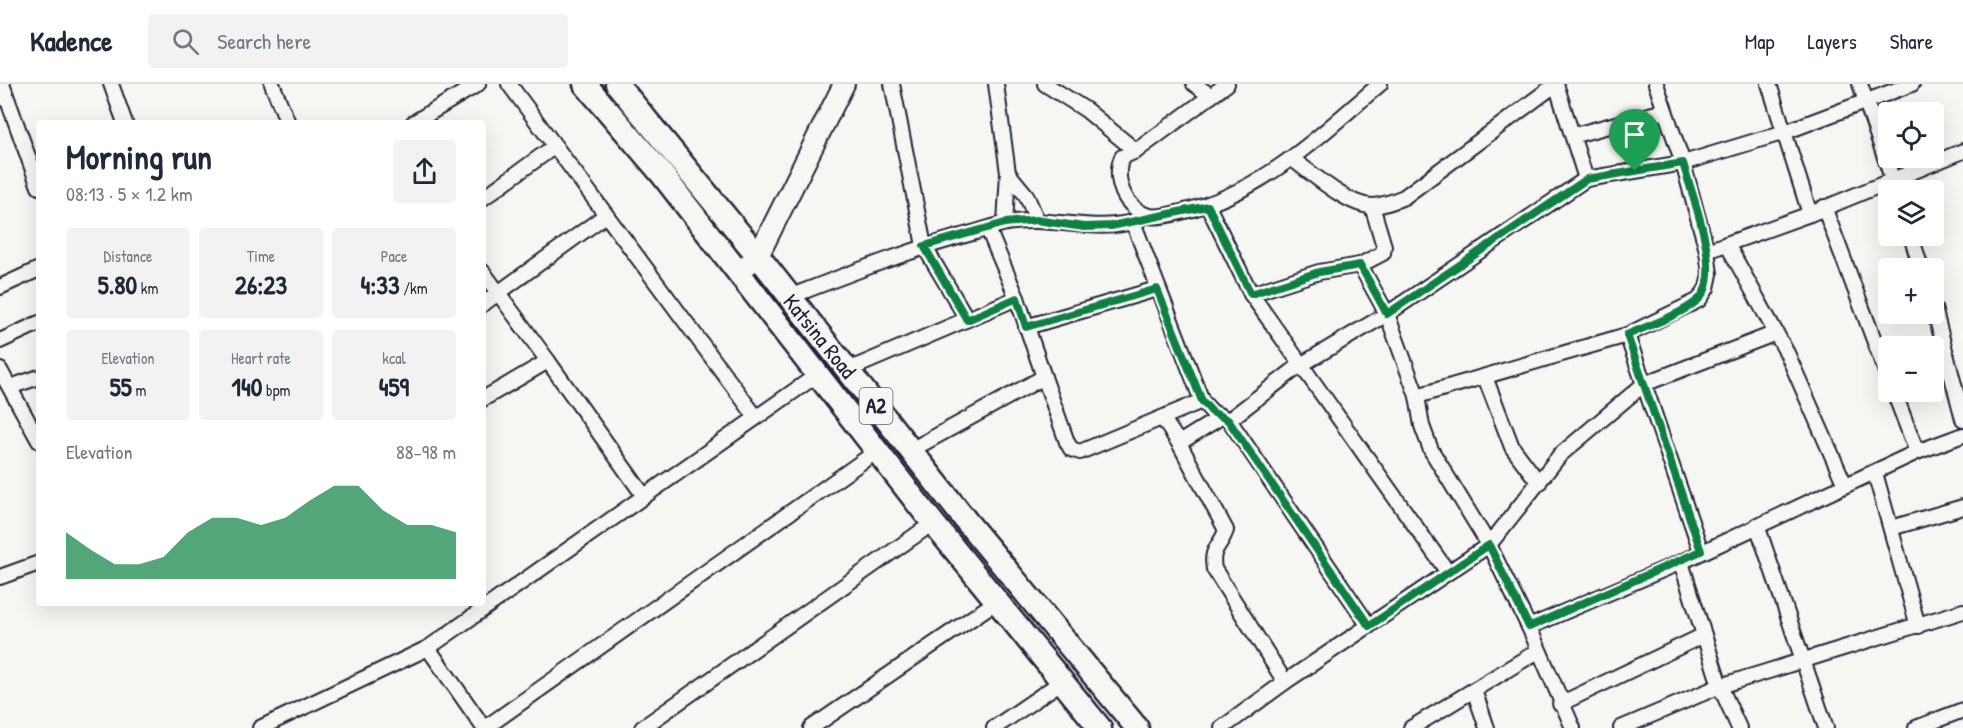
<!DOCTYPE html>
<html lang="en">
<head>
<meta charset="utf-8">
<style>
  body { margin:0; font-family:"Patrick Hand",sans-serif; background:#f2f2f3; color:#1f2937; height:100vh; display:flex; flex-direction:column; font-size:22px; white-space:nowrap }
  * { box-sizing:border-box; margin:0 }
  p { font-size:20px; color:#747a83 }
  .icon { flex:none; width:33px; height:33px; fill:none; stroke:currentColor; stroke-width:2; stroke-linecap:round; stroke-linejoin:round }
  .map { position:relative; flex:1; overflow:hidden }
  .sheet { position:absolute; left:36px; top:36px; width:450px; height:486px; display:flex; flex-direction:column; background:#fff; border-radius:6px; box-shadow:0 6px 24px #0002 }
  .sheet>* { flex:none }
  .fabs { position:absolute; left:1878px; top:18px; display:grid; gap:12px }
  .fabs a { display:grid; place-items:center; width:66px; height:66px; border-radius:6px; background:#fff; box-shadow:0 6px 24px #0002; font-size:30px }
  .pin { position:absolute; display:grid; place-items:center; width:51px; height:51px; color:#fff; margin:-62px -26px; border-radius:50% 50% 50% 0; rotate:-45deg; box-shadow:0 0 6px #0007 }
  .pin .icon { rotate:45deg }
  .round { display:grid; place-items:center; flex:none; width:63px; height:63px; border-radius:6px; background:#f2f2f3 }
  .head { display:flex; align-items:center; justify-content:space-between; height:102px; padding:0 30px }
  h1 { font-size:33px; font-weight:700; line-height:45px }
  .stats { display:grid; grid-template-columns:repeat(3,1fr); gap:9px; height:102px; padding:6px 30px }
  .stats div { display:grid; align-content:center; border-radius:6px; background:#f2f2f3; text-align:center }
  .stats b { font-size:26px; font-weight:700 }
  .stats small { font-size:16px; font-weight:400 }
  .stats p { font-size:16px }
  .chart { height:168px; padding:12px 30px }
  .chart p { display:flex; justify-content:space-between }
  .chart svg { width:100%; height:108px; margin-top:6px; fill:#0b8043; opacity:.7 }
  header { display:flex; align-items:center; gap:36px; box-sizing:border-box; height:84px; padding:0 30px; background:#fff; border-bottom:2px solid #e0e1e3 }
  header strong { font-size:28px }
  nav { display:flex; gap:33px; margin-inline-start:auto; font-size:21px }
  .search { width:420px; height:54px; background:#f2f2f3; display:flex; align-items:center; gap:15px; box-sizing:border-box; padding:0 21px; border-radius:6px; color:#747a83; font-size:22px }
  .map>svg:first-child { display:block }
</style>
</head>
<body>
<header>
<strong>Kadence</strong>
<div class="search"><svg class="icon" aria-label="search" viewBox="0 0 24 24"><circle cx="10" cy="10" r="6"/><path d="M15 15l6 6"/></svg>Search here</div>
<nav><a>Map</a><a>Layers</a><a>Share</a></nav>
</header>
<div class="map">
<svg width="1963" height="644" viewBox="0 0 1963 644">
  <rect width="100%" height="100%" fill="#f6f6f2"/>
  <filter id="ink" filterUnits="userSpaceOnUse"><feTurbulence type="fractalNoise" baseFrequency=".0167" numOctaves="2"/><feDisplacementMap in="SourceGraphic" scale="12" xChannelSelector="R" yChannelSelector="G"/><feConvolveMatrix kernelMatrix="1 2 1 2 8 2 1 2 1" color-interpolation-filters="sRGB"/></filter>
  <g filter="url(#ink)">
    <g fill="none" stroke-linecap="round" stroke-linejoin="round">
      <g stroke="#22223b" stroke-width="18">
        <g id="minor">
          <path d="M2 0 39 103"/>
          <path d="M111 0 125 39"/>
          <path d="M272 0 288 39"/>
          <path d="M509 0 756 333"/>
          <path d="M892 0 924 162 967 235"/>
          <path d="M996 0 1008 89 1005 139"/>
          <path d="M1045 0 1086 26 1136 67"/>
          <path d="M1194 0 1211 12"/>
          <path d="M1227 0 1136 67 1122 73C1116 87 1119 105 1128 117 1144 137 1157 134 1181 128 1261 110 1319 52 1380 0"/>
          <path d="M1769 0 1810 130"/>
          <path d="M1860 0 1896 106"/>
          <path d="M413 39 478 0"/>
          <path d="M1575 51 1664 27"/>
          <path d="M1292 75C1312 89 1348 122 1372 122 1383 122 1394 117 1404 113L1556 0 1586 95"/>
          <path d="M1008 89 1026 111 1037 136"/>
          <path d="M483 114 555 62"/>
          <path d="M1208 122 1251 210 1447 487"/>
          <path d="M1824 123 1888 293"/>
          <path d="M1133 138 1202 317 1212 328 1229 336 1369 542"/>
          <path d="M988 145 1017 214 1044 293"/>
          <path d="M1911 152 1921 184"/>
          <path d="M1727 160 1787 269 1845 401"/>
          <path d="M1707 167 1810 130 1963 67"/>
          <path d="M1360 181 1387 230 1417 312 1422 342 1431 366 1489 461 1529 543 1573 644"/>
          <path d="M483 188 548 277"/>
          <path d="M0 203 39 185"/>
          <path d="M1251 210 1319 188 1360 181 1383 169 1384 162 1372 122"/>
          <path d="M789 213C851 189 912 165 976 148 986 145 997 141 1007 139 1052 131 1095 151 1139 136"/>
          <path d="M483 220 606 131"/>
          <path d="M1934 224 1963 335"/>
          <path d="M1026 243 1157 205"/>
          <path d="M0 257 39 239"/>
          <path d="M0 286 39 357"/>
          <path d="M848 286 1017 214"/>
          <path d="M1485 293 1512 363 1539 399"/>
          <path d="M10 303 39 293"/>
          <path d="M1894 308 1917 368"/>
          <path d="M1417 312 1627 251 1699 216 1707 204 1710 190 1707 167 1683 79 1656 0"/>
          <path d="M483 315 548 277 644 412"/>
          <path d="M1163 335 1179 359 1226 446C1221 463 1210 463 1214 485L1285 598"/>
          <path d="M1229 336 1299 282 1387 230 1586 95 1683 79 1785 48 1912 0"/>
          <path d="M1179 359 1221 333"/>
          <path d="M911 366 1044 293 1067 358 1071 365 1080 368 1202 317"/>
          <path d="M1875 389 1918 542"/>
          <path d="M1757 441 1826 644"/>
          <path d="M1891 444 1963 423"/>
          <path d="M1701 467 1644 300 1776 249"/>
          <path d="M1681 478 1720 602 1739 644"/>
          <path d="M0 493 39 479"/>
          <path d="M1529 543 1681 478 1917 368 1963 351"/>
          <path d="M428 564 484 644"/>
          <path d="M1474 606 1487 644"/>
          <path d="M1560 620 1704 551"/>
          <path d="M260 644 428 564 817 291"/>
          <path d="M485 644 877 367"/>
          <path d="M642 644 933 439"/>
          <path d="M811 644 997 517"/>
          <path d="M994 644 1061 598"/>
          <path d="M1222 644 1285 598 1489 461 1560 371 1644 300 1627 251"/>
          <path d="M1411 644 1538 567"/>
          <path d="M1621 644 1720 602 1963 527"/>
          <path d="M1916 644 1963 626"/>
        </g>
      </g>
      <g stroke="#22223b" stroke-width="24">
        <path id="secondary" d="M738 189 758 172 844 0"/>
      </g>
      <g stroke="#22223b" stroke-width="27">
        <g id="trunk">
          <path d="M585 0 661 89 933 439 1100 644"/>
          <path d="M617 0 758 172 967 438 1137 644"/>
        </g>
      </g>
      <use href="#minor" stroke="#f6f6f2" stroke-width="14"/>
      <use href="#secondary" stroke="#f6f6f2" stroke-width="20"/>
      <use href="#trunk" stroke="#f6f6f2" stroke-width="22"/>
    </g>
  </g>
  <g fill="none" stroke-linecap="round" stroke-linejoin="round" filter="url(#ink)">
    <g stroke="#fff" stroke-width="12">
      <path id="route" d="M1683 79C1691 109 1725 193 1698 216 1679 232 1649 241 1627 251L1701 467 1529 543 1489 461 1369 542 1228 336 1212 328 1202 317 1157 205 1026 243 1017 214 967 236 924 162 1005 139 1036 136 1084 143 1111 142 1208 122 1251 210 1319 188 1360 181 1387 230 1587 95Z"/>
    </g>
    <use href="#route" stroke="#0b8043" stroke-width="8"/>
  </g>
  <g text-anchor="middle" stroke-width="4.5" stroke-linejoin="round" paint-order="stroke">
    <rect fill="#f6f6f2" stroke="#626272" stroke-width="1.5" x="859.5" y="304" width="33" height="36" rx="4.5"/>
    <g font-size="21" font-weight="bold" fill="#22223b">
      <text x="876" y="329">A2</text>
    </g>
    <g font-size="22" fill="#22223b" stroke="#f6f6f2">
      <text transform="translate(820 252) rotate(51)" y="8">Katsina Road</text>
    </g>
  </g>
</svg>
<div class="fabs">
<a><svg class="icon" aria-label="locate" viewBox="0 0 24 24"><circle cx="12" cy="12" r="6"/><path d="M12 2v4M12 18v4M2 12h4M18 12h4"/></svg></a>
<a><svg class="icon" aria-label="layers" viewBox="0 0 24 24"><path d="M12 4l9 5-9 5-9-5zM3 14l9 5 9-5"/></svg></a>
<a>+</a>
<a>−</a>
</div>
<div class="pin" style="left:1635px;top:87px;background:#1e9e55"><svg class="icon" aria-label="arrive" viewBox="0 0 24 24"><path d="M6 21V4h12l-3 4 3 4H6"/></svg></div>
<section class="sheet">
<div class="head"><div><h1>Morning run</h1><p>08:13 · 5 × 1.2 km</p></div><a class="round"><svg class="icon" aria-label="share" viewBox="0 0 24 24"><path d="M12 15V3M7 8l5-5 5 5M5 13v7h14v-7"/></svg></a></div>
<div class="stats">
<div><p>Distance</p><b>5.80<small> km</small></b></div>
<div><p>Time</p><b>26:23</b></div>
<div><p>Pace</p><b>4:33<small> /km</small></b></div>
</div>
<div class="stats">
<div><p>Elevation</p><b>55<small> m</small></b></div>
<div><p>Heart rate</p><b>140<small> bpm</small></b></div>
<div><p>kcal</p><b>459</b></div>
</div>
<div class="chart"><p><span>Elevation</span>88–98 m</p>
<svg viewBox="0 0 160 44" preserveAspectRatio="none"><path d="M0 44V25L10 32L20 38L30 38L40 35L50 25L60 19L70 19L80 22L90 19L100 12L110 6L120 6L130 16L140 22L150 22L160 25V44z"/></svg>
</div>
</section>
</div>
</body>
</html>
